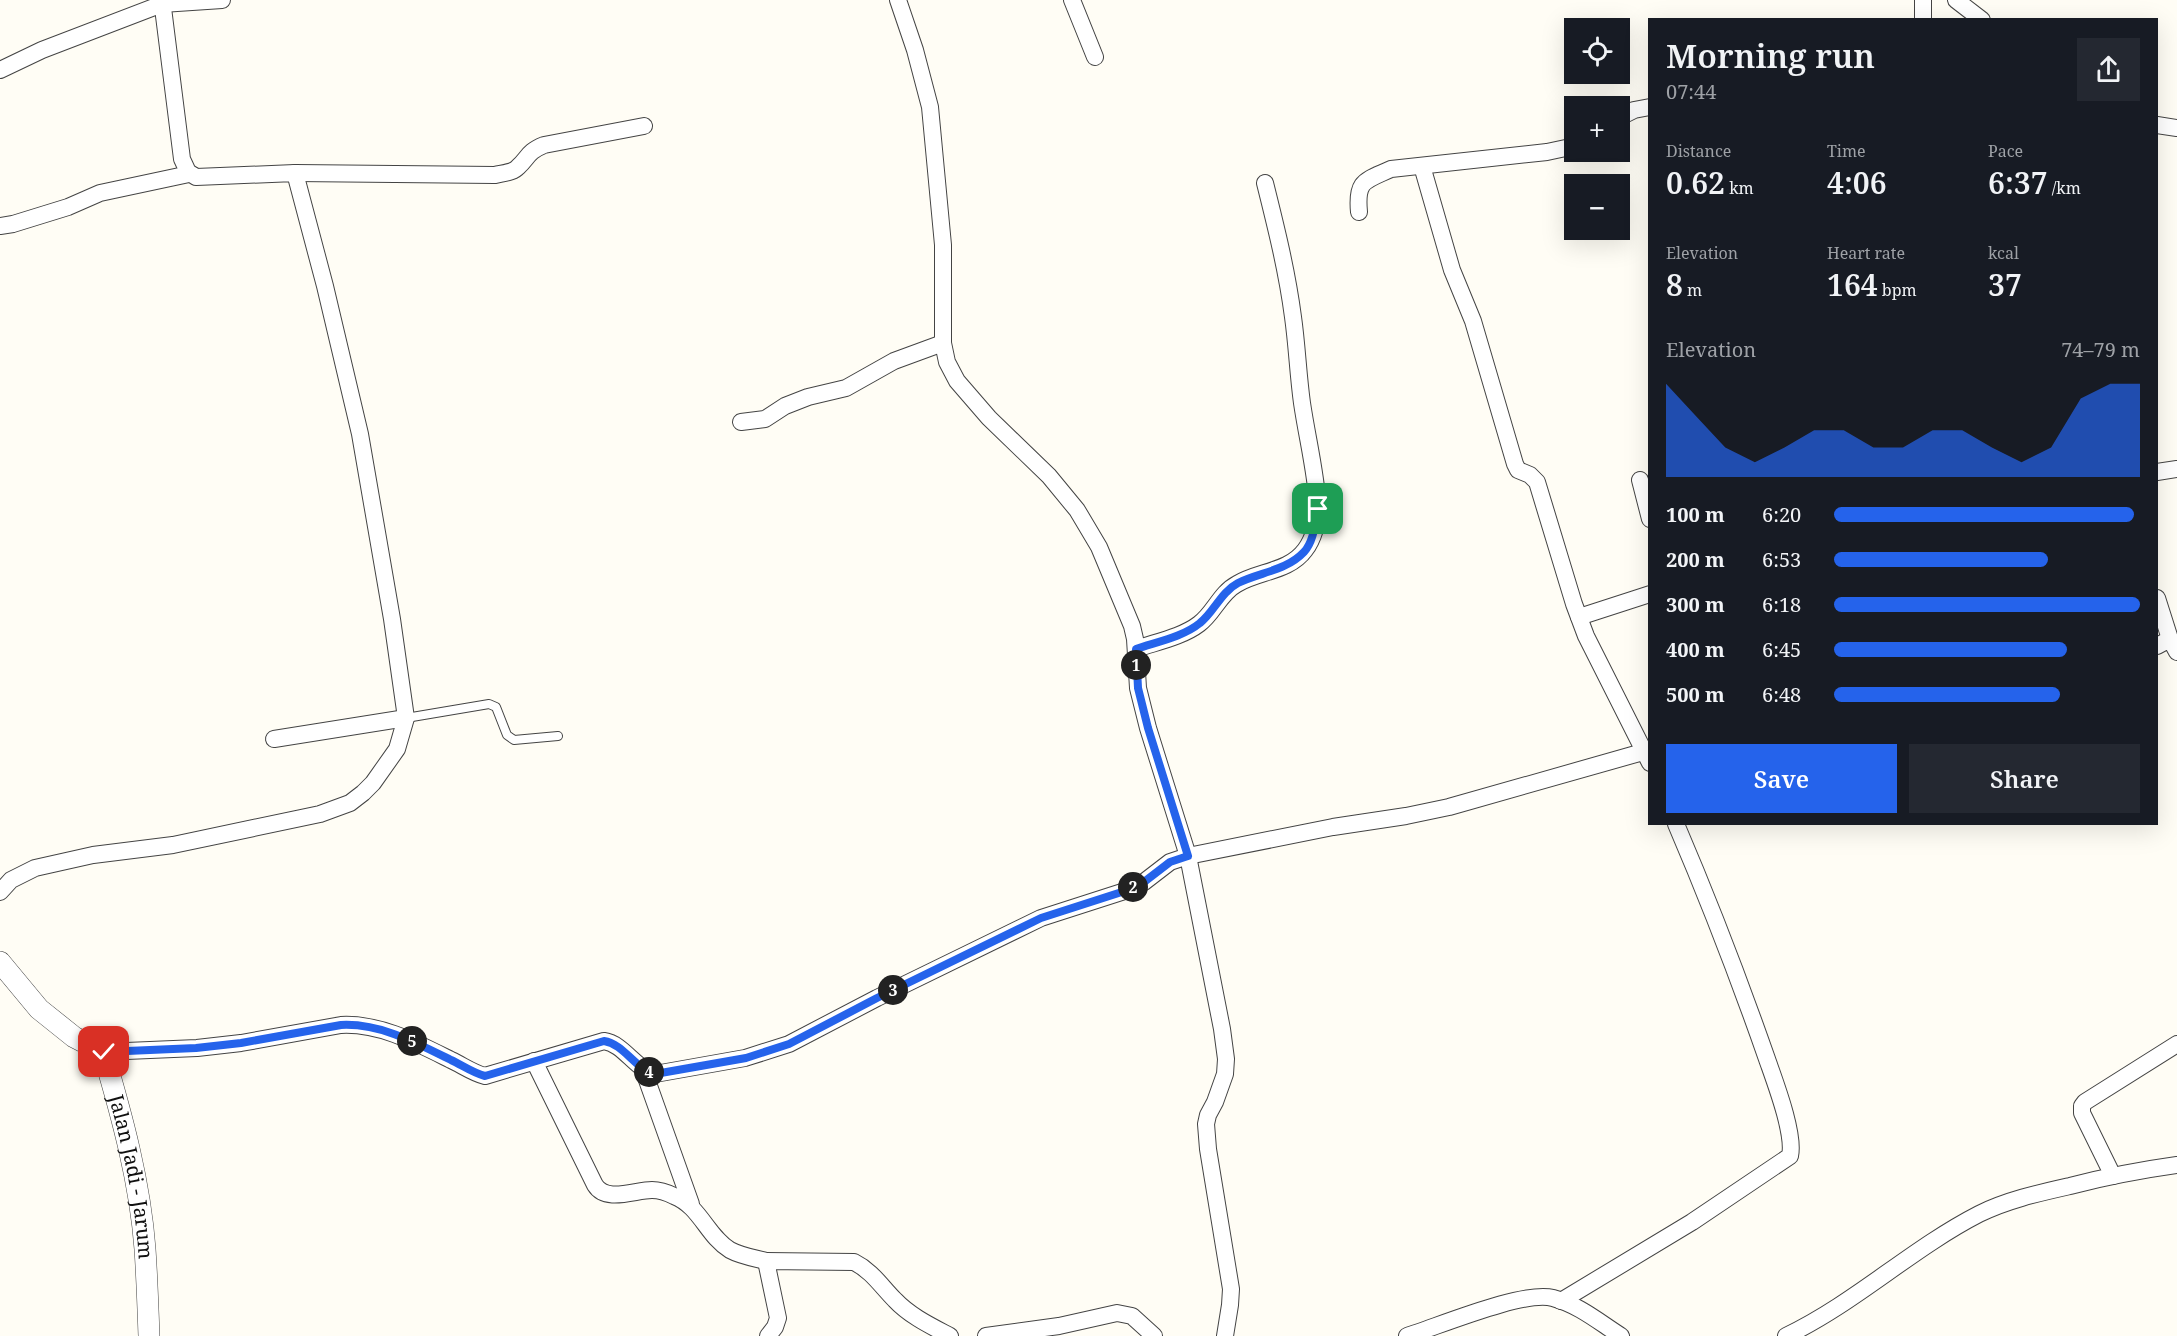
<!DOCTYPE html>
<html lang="en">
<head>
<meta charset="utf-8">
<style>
  body { margin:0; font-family:"Noto Serif",serif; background:#242831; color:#f1f3f6; height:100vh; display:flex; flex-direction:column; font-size:22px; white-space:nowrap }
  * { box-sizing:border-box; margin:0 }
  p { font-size:20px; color:#9ea1a6 }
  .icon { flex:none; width:33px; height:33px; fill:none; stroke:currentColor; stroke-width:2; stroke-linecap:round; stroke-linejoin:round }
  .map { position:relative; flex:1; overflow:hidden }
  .panel { position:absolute; left:1648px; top:18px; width:510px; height:807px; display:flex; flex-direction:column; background:#171b24; border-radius:0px; box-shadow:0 6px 24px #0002 }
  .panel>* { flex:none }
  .buttons { position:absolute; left:1564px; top:18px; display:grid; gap:12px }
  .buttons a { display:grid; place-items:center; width:66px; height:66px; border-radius:0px; background:#171b24; box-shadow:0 6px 24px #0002; font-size:30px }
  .pin { position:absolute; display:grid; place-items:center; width:51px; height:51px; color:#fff; margin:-26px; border-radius:12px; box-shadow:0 3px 9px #0006 }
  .km { position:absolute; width:30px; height:30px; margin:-15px; border-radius:50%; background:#222; color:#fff; font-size:16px; line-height:30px; text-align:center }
  .round { display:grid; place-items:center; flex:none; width:63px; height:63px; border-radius:0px; background:#242831 }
  .overview { display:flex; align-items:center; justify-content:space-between; height:102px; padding:0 18px }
  h1 { font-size:33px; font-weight:600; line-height:45px }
  .stats { display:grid; grid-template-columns:repeat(3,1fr); gap:9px; height:102px; padding:6px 18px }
  .stats div { display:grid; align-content:center }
  .stats b { font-size:30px; font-weight:600 }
  .stats small { font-size:16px; font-weight:400 }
  .stats p { font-size:16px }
  .chart { height:168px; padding:12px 18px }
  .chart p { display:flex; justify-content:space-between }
  .chart svg { width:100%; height:108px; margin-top:6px; fill:#2563eb; opacity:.7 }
  .primary-button { display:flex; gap:12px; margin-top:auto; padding:12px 18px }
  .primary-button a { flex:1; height:69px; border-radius:0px; background:#2563eb; color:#fff; font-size:24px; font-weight:600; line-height:69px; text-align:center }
  .primary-button a+a { background:#242831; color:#f1f3f6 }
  ul { padding:0 18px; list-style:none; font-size:20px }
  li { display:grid; grid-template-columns:96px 72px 1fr; align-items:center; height:45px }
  li i { height:15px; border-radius:8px; background:#2563eb }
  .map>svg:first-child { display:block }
</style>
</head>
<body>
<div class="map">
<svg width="2177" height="1336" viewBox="0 0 2177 1336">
  <rect width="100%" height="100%" fill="#fffdf5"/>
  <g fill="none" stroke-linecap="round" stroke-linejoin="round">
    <g stroke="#444" stroke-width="10">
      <path id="service" d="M406 718 489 704 496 707 507 735 514 740 558 736"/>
    </g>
    <g stroke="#444" stroke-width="18">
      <g id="minor">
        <path d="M898 0 915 50 930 107 943 245V343L947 362 957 381 989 418 1049 476 1077 510 1099 547 1132 626 1135 639 1138 688 1148 728 1188 856 1222 1029 1226 1059 1225 1074 1215 1102 1208 1115 1206 1124 1208 1149 1231 1289 1230 1305 1225 1336"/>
        <path d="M1072 0 1095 57"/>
        <path d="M1956 0 1982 20"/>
        <path d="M1923 20V0"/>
        <path d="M0 70 42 50 162 4 222 0"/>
        <path d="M1620 117 1634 110 1650 107"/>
        <path d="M2157 125 2177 128"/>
        <path d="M1422 166 1452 270 1473 321 1515 464 1518 470 1530 475 1537 482 1574 604 1586 636 1650 763"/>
        <path d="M295 173 495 175C502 173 513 173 518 167 529 157 527 152 544 145L644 126"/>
        <path d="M1359 212C1356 180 1365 181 1391 169L1547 152 1575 146"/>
        <path d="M0 226 13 224 68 207 100 193 189 174"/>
        <path d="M741 422 765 419 785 406 808 397 846 388 894 361 943 343"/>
        <path d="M2157 472 2177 469"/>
        <path d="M1640 480 1650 519"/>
        <path d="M2157 598 2170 639"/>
        <path d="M1579 617 1650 594"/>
        <path d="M2157 646 2170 639 2177 652"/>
        <path d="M1136 649C1156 642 1182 637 1199 624 1214 613 1220 593 1237 584 1258 571 1289 572 1305 550 1313 540 1319 520 1318 507 1316 473 1307 437 1302 403 1298 374 1297 345 1293 317 1287 271 1276 227 1265 183"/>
        <path d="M274 739 406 718"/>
        <path d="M0 892 11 880 35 868 93 855 173 845 320 814 350 803 363 793 373 783 397 749 406 718 392 619 360 434 325 286 295 173 196 177 188 172 182 159 162 0"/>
        <path d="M103 1052 197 1048 241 1043 341 1025C380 1023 417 1043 451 1060 462 1065 473 1073 485 1076L604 1041C624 1044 635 1069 655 1074L745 1058 789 1044 877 998 1041 918 1128 890 1144 882 1170 862 1188 856 1333 827 1406 816 1449 807 1650 750"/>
        <path d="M534 1061 595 1185C606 1203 635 1190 652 1190 658 1190 668 1193 674 1196 700 1206 707 1236 730 1250 741 1256 754 1258 766 1261"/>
        <path d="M643 1069 691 1204"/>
        <path d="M2113 1176 2082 1113V1106L2085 1102 2177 1044"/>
        <path d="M1561 1301 1692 1222 1790 1156C1795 1134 1775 1082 1767 1059 1739 979 1709 901 1676 824"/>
        <path d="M768 1336 775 1327 778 1318 766 1261 854 1262C872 1271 881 1286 895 1300 910 1316 931 1326 950 1336"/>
        <path d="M986 1336 1059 1326 1117 1313 1132 1316 1154 1336"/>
        <path d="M1407 1336C1439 1326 1524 1290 1553 1298 1579 1305 1599 1322 1621 1336"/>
        <path d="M1786 1336C1855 1303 1911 1249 1979 1214 2007 1200 2039 1193 2070 1186 2105 1177 2141 1170 2177 1165"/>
      </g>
    </g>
    <g stroke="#444" stroke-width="22">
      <g id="tertiary">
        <path id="s1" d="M0 962 39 1009 74 1037 103 1052C122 1116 140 1182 145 1249 147 1278 148 1307 149 1336"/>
      </g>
    </g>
    <use href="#service" stroke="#fff" stroke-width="8"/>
    <use href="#minor" stroke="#fff" stroke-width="16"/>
    <use href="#tertiary" stroke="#fff" stroke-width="21"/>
  </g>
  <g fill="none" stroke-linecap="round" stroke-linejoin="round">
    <g stroke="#fff" stroke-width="12">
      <path id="route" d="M104 1052 196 1048 241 1043 341 1025C380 1023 417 1043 451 1060 462 1065 473 1073 485 1076L604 1041C624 1044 635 1069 655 1074L746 1058 789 1044 877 998 1041 918 1128 890 1144 882 1170 862 1188 856 1148 728 1138 688 1136 649C1156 642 1183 637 1200 623 1214 612 1221 592 1238 583 1260 572 1286 571 1304 552 1314 541 1315 523 1318 509"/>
    </g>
    <use href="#route" stroke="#2563eb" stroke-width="8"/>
  </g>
  <g text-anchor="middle" stroke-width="6" stroke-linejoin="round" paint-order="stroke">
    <g font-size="20" fill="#111" stroke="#fff">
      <text dy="7" stroke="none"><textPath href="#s1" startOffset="267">Jalan Jadi - Jarum</textPath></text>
    </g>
  </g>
</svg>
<div class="buttons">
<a><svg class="icon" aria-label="locate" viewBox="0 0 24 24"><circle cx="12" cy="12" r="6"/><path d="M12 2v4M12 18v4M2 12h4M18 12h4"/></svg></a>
<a>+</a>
<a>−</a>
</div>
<div class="pin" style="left:1318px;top:509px;background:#1e9e55"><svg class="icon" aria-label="arrive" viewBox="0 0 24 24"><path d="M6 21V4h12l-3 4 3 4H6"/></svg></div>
<div class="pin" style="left:104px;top:1052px;background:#d93025"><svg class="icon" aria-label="check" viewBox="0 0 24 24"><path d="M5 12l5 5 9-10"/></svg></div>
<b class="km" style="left:1136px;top:665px">1</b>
<b class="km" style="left:1133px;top:887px">2</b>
<b class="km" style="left:893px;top:990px">3</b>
<b class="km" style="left:649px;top:1072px">4</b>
<b class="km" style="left:412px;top:1041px">5</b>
<section class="panel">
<div class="overview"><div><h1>Morning run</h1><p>07:44</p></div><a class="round"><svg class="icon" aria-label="share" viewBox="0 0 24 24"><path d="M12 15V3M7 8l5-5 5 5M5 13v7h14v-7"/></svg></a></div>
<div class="stats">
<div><p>Distance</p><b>0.62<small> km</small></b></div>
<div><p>Time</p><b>4:06</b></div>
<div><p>Pace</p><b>6:37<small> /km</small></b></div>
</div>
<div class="stats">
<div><p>Elevation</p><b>8<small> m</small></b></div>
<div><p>Heart rate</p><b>164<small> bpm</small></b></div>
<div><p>kcal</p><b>37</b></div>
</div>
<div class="chart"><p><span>Elevation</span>74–79 m</p>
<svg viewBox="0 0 160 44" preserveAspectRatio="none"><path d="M0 44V6L10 19L20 32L30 38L40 32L50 25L60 25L70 32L80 32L90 25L100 25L110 32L120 38L130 32L140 12L150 6L160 6V44z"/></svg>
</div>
<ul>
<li><b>100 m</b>6:20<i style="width:98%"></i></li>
<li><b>200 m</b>6:53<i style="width:70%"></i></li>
<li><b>300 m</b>6:18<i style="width:100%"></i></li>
<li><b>400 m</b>6:45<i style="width:76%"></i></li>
<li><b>500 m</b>6:48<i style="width:74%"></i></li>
</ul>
<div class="primary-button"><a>Save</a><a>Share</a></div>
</section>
</div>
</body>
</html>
